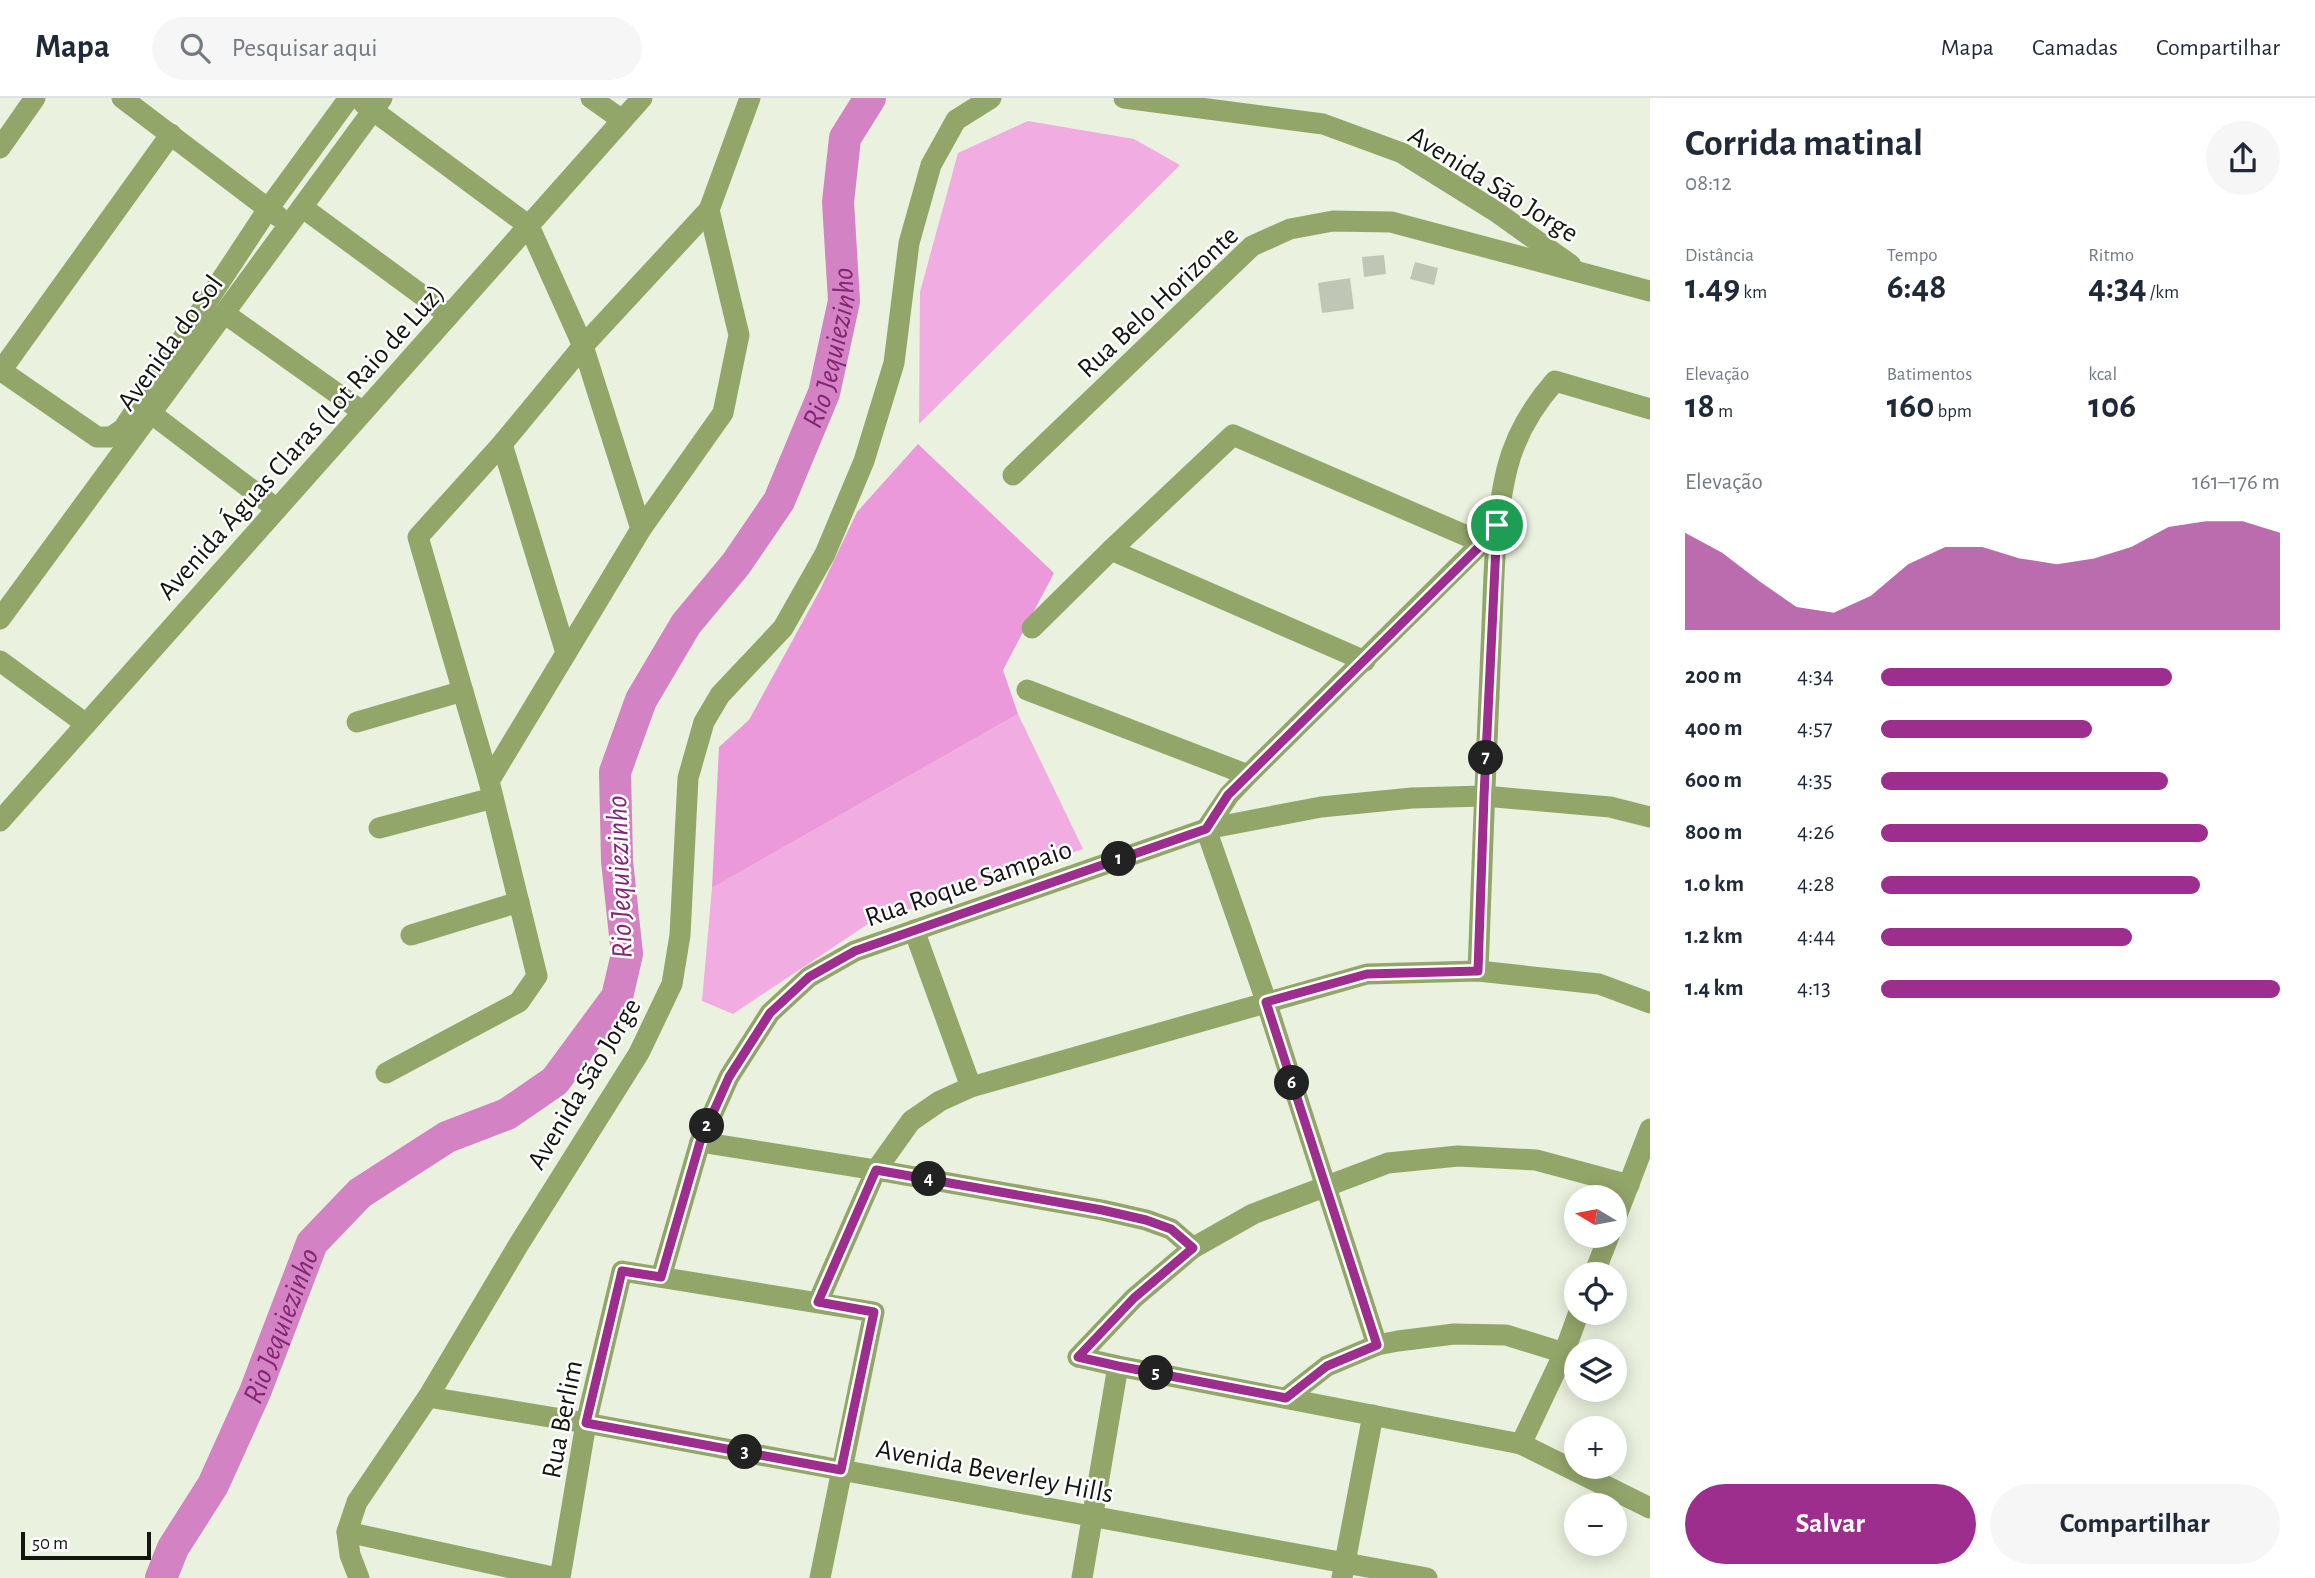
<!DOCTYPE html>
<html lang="pt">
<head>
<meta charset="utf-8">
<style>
  body { margin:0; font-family:"Alegreya Sans",sans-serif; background:#f6f6f7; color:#1f2937; height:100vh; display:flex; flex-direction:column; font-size:26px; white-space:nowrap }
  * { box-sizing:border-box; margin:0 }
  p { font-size:23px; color:#747a83 }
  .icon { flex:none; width:38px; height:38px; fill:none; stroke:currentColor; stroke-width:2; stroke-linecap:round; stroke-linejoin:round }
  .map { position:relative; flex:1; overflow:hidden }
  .panel { display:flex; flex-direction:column; background:#fff; width:665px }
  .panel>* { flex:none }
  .needle { width:46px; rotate:280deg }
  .buttons { position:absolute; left:1564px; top:1087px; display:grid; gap:14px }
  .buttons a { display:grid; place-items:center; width:63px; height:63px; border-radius:50%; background:#fff; box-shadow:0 4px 18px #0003; font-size:35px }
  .scale { position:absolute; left:21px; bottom:18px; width:130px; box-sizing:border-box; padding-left:7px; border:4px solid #13150f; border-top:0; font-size:19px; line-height:24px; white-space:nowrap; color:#13150f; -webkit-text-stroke:5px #fff; paint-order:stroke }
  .pin { position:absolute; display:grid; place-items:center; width:60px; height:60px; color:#fff; margin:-30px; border:4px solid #fff; border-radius:50%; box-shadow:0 2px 7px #0007 }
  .km { position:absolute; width:35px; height:35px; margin:-18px; border-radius:50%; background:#222; color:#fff; font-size:19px; line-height:35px; text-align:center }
  .round { display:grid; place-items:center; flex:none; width:74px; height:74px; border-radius:37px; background:#f6f6f7 }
  .summary { display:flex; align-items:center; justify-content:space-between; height:119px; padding:0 35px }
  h1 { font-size:38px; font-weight:700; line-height:52px }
  .figures { display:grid; grid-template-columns:repeat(3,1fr); gap:10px; height:119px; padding:7px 35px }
  .figures div { display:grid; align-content:center }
  .figures b { font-size:35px; font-weight:700 }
  .figures small { font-size:19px; font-weight:400 }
  .figures p { font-size:19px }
  .chart { height:196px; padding:14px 35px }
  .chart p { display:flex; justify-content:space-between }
  .chart svg { width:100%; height:126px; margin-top:7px; fill:#9d2e8d; opacity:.7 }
  .cta { display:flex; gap:14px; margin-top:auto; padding:14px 35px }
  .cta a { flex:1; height:80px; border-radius:42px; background:#9d2e8d; color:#fff; font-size:28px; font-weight:700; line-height:80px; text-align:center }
  .cta a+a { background:#f6f6f7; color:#1f2937 }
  ul { padding:0 35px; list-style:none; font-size:23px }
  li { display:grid; grid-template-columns:112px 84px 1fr; align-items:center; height:52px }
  li i { height:18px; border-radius:9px; background:#9d2e8d }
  header { display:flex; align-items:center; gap:42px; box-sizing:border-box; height:98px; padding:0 35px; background:#fff; border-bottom:2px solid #e0e1e3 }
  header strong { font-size:33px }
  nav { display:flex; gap:38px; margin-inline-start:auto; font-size:24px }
  .search { width:490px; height:63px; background:#f6f6f7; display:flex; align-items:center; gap:18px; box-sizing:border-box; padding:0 24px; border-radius:38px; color:#747a83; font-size:26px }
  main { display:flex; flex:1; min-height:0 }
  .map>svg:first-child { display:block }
</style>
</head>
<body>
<header>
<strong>Mapa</strong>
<div class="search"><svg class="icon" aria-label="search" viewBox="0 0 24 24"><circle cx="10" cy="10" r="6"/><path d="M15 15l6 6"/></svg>Pesquisar aqui</div>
<nav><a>Mapa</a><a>Camadas</a><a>Compartilhar</a></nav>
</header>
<main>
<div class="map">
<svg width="1650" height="1480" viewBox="0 0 1650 1480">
  <rect width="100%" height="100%" fill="#eaf1de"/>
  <g fill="#f1ace2">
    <path d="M1028 23 1134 41 1180 67 919 326 920 194 958 55Z"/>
    <path d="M1018 616 1083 751 868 826 733 916 702 903 712 790Z"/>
  </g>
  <path fill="#ec99db" d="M918 346 1054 475 1003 572 1018 616 712 790 719 649 749 622 820 492 857 414Z"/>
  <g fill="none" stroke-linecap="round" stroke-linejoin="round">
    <path stroke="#d382c3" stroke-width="32" id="s1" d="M161 1480 173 1450 213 1387 255 1294 312 1145 360 1095 447 1039 507 1016 555 983 617 899 627 856 617 763 615 674 641 602 686 526 736 466 779 403 824 295 844 203 838 104 845 40 870 0"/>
  </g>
  <g fill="#c0c6b5">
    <path d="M1384 157 1386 176 1364 179 1362 159Z"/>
    <path d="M1415 164 1438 170 1434 187 1410 181Z"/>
    <path d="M1350 180 1354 211 1322 215 1318 185Z"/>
  </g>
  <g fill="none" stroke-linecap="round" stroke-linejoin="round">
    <g stroke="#93a66a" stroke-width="21">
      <path d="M122 0 279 119"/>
      <path d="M591 0 622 22"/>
      <path d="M1124 0 1323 26 1402 55 1495 113 1571 167"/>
      <path d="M363 5 529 128 583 248 641 431"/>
      <path d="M0 50 35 0"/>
      <path d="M302 109 449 217"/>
      <path d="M224 215 363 314"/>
      <path d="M0 272 97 339H111L123 331 268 111 349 0"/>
      <path d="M0 274 171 36"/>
      <path d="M140 307 277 411"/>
      <path d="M502 346 566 555"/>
      <path d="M1013 377 1252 148 1290 131 1333 123 1391 124 1650 193"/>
      <path d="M1111 452 1365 563"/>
      <path d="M0 521 382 0"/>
      <path d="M1032 530 1111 452 1233 337 1483 445"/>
      <path d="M0 563 86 626"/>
      <path d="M1027 592 1248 677"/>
      <path d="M357 624 463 593"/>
      <path d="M489 683 418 439 502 346 583 248 709 112"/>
      <path d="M0 723 642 0"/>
      <path d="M379 730 493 700"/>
      <path d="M1206 731 1263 894 1377 1247"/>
      <path d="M1206 731 1229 697 1248 677 1490 437"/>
      <path d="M914 832 971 989"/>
      <path d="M411 837 519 804"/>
      <path d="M1478 873C1482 765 1486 658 1491 550 1494 491 1493 429 1507 371 1515 338 1533 308 1555 283L1650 311"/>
      <path d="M386 975 519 904 537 878 489 683 641 431 723 315 739 237 709 112 750 0"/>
      <path d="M700 1044 876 1072 1102 1112 1146 1122 1171 1131 1193 1150"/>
      <path d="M1615 1122 1650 1031"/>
      <path d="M1594 1176 1609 1138"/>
      <path d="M661 1179 700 1044 729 979 770 915 809 879 855 853 1206 731 1321 709 1412 700 1484 698 1610 709 1650 719"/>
      <path d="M818 1204 876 1072 911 1023 940 1003 971 989 1367 876 1478 873 1599 886 1650 905"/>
      <path d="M1078 1259 1134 1200 1193 1150 1253 1116 1388 1065 1458 1058 1536 1062 1629 1087"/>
      <path d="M1078 1259 1118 1268 1521 1346 1650 1410"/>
      <path d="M428 1299 586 1325 1427 1480"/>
      <path d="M1286 1300 1327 1268 1377 1247 1398 1243 1454 1236 1506 1237 1564 1255"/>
      <path d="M1521 1346 1564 1255 1579 1214"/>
      <path d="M347 1434 557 1480"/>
      <path d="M359 1480 350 1457 347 1434 357 1404 428 1299 519 1146 639 955 672 886 680 837 688 680 704 624 720 597 783 530 825 456 864 363 894 265 909 145 931 67 956 22 991 0"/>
      <path d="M560 1480 586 1325 622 1173 874 1214 820 1480"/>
      <path d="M1082 1480 1118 1268"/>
      <path d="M1342 1480 1373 1317"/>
    </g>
  </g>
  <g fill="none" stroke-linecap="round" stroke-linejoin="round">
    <g stroke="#fff" stroke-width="14">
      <path id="route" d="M1497 427 1484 698 1478 873 1367 876 1266 904 1377 1247 1327 1268 1286 1300 1118 1268 1078 1259 1134 1200 1193 1150 1171 1131 1146 1122 1102 1112 876 1072 818 1204 874 1214 841 1372 586 1325 622 1173 661 1179 700 1044 729 979 770 915 809 879 855 853 1206 731 1228 697 1483 445Z"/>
    </g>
    <use href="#route" stroke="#9d2e8d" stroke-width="9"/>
  </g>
  <g text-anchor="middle" stroke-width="5" stroke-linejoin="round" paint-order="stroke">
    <g font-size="28" fill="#13150f" stroke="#fff">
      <text transform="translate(1494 85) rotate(32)" y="10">Avenida São Jorge</text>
      <text transform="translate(1157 203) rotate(-43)" y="10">Rua Belo Horizonte</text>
      <text transform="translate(169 244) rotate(-54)" y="10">Avenida do Sol</text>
      <text transform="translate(300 343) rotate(-48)" y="10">Avenida Águas Claras (Lot Raio de Luz)</text>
      <text transform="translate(968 784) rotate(-19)" y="10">Rua Roque Sampaio</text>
      <text transform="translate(583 985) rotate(-59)" y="10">Avenida São Jorge</text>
      <text transform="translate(561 1321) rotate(-79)" y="10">Rua Berlim</text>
      <text transform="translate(995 1372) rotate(11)" y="10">Avenida Beverley Hills</text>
    </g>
    <g font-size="30" font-style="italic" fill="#832475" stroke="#fff">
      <text dy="10" stroke="none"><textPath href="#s1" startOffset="1477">Rio Jequiezinho</textPath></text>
      <text transform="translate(619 779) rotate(-92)" y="10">Rio Jequiezinho</text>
      <text dy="10" stroke="none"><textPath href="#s1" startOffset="280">Rio Jequiezinho</textPath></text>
    </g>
  </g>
</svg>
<div class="buttons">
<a><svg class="needle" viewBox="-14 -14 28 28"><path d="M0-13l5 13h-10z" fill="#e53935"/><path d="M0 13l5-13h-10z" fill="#747a83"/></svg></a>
<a><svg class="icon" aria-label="locate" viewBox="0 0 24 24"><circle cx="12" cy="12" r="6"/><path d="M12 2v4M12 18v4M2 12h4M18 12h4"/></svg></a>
<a><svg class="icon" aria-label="layers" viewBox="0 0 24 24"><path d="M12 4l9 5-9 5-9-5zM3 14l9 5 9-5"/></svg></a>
<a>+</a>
<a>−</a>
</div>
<div class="scale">50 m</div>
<div class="pin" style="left:1497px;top:427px;background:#1e9e55"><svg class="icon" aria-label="arrive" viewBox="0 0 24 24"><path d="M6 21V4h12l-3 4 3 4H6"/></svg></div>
<b class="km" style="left:1119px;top:761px">1</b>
<b class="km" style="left:707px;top:1028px">2</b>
<b class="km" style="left:745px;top:1354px">3</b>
<b class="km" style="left:929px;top:1081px">4</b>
<b class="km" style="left:1156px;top:1275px">5</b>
<b class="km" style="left:1292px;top:985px">6</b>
<b class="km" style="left:1486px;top:660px">7</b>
</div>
<section class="panel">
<div class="summary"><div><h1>Corrida matinal</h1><p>08:12</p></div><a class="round"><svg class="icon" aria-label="share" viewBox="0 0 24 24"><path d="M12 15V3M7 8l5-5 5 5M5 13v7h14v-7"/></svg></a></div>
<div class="figures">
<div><p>Distância</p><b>1.49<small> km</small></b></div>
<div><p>Tempo</p><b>6:48</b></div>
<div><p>Ritmo</p><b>4:34<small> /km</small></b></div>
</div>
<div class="figures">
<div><p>Elevação</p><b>18<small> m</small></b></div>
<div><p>Batimentos</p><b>160<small> bpm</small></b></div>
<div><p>kcal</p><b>106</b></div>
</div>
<div class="chart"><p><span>Elevação</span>161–176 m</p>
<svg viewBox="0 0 160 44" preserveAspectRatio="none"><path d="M0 44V10L10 17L20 27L30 36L40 38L50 32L60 21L70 15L80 15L90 19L100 21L110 19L120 15L130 8L140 6L150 6L160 10V44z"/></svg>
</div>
<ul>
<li><b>200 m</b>4:34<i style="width:73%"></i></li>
<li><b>400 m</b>4:57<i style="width:53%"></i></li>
<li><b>600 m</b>4:35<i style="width:72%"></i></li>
<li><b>800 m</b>4:26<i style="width:82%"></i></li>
<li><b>1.0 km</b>4:28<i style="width:80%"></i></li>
<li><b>1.2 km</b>4:44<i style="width:63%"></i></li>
<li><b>1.4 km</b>4:13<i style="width:100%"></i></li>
</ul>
<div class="cta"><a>Salvar</a><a>Compartilhar</a></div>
</section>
</main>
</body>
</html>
